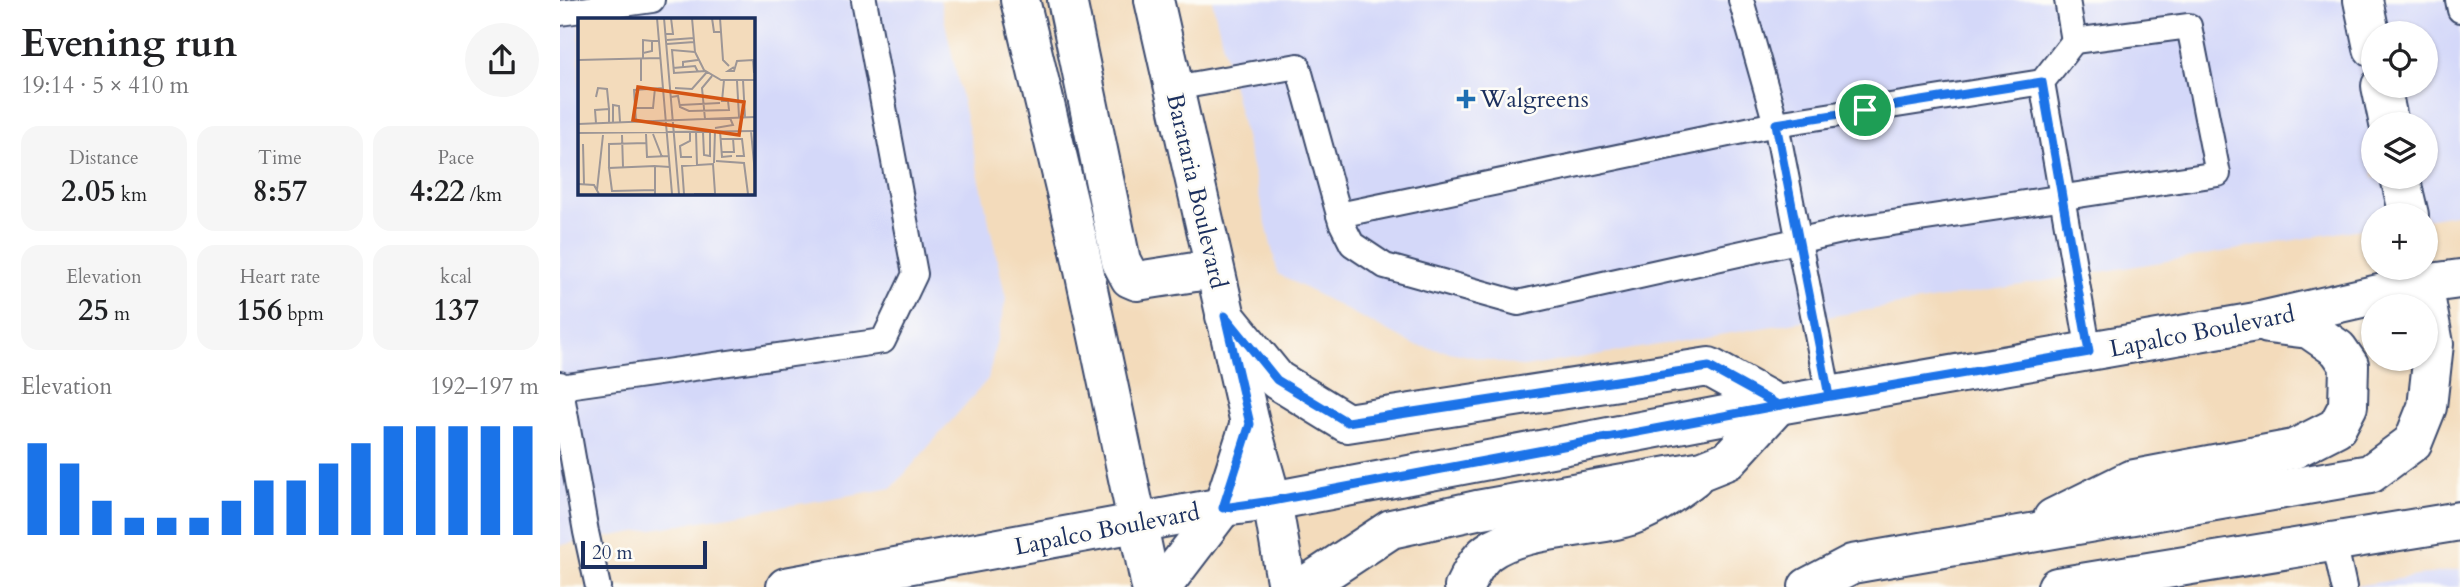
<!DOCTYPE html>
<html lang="en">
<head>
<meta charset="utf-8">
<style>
  body { margin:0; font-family:Cardo,serif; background:#f6f6f6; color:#202124; height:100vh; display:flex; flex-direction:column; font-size:26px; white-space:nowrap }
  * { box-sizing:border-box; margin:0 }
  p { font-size:23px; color:#757577 }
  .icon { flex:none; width:38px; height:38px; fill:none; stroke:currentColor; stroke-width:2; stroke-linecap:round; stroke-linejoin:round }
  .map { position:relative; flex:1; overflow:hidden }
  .details { display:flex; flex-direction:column; background:#fff; width:560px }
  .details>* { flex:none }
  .fabs { position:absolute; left:1801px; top:21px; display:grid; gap:14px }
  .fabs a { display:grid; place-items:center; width:77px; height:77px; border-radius:50%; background:#fff; box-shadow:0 2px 5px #0004; font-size:35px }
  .scale { position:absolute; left:21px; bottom:18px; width:126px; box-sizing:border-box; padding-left:7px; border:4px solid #1b2f5e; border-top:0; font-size:19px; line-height:24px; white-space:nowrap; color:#1b2f5e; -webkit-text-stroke:5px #fdfcf7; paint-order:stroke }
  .pin { position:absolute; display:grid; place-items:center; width:60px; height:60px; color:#fff; margin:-30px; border:4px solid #fff; border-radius:50%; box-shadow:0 2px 7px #0007 }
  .round { display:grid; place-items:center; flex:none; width:74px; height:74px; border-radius:37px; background:#f6f6f6 }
  .summary { display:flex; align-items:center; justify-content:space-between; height:119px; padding:0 21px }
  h1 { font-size:38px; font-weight:700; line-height:52px }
  .stats { display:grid; grid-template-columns:repeat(3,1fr); gap:10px; height:119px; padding:7px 21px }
  .stats div { display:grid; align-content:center; border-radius:18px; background:#f6f6f6; text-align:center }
  .stats b { font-size:30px; font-weight:700 }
  .stats small { font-size:19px; font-weight:400 }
  .stats p { font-size:19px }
  .chart { height:196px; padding:14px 21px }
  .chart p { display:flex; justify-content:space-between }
  .chart svg { width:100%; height:126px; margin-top:7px; stroke:#1a73e8; stroke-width:6 }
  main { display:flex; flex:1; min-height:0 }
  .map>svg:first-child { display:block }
</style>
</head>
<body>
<main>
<section class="details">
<div class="summary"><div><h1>Evening run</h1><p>19:14 · 5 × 410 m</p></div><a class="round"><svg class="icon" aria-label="share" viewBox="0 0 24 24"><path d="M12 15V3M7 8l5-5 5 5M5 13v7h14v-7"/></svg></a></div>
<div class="stats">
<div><p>Distance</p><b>2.05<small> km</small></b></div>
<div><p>Time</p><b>8:57</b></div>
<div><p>Pace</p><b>4:22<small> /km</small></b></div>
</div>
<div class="stats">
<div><p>Elevation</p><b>25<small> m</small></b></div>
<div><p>Heart rate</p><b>156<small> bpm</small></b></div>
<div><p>kcal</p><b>137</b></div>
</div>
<div class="chart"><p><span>Elevation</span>192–197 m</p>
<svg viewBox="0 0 160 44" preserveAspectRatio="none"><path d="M5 44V12M15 44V19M25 44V32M35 44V38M45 44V38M55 44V38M65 44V32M75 44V25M85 44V25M95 44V19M105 44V12M115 44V6M125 44V6M135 44V6M145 44V6M155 44V6"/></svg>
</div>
</section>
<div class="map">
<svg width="1900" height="587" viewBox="0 0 1900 587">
  <rect width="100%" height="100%" fill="#fdfcf7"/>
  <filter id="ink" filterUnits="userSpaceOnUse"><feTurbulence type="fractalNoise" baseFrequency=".0143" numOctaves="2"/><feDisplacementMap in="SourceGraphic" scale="14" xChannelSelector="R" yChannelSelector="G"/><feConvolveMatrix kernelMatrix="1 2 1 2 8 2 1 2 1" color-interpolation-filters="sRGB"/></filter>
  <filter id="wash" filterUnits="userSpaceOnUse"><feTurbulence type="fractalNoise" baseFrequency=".00686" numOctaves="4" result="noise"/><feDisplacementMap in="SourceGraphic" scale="28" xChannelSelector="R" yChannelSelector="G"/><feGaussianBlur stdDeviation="1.57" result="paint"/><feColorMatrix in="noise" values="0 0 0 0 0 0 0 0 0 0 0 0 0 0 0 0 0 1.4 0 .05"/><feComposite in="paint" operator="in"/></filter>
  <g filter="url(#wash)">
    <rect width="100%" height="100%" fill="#f3dbbb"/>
    <g fill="#d4d8f9" fill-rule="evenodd">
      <path d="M0 0H380L446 299 428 379 332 488 0 545ZM19 19H192V192H19Z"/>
      <path d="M652 0H1900V213L1866 219V215H1813V227L964 367 854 345 718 274ZM1813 33H1866V86H1813ZM1813 124H1866V177H1813Z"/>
      <path d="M1900 569V587H1789Z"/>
    </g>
  </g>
  <g filter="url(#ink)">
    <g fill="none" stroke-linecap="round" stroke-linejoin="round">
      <g stroke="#3b496c" stroke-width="28">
        <g id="lane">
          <path d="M1181 0 1216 124 1269 396"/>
          <path d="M1898 0 1900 10"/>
          <path d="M0 13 92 0"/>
          <path d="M1514 41 1482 82 1529 352"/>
          <path d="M614 88 738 66 781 222 792 244 825 266 958 303 1286 230 1658 174 1629 26 1514 41 1507 0"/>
          <path d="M779 215 1216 124 1482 82"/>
          <path d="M0 384 26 532 38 587"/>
          <path d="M0 387 323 341 355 274 304 0"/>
          <path d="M1774 541 1784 587"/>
        </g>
      </g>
      <g stroke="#3b496c" stroke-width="42">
        <g id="street">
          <path d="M1803 0 1813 48"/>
          <path d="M1821 86 1829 124"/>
          <path d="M1840 177 1849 215"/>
        </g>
      </g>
      <g stroke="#3b496c" stroke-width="42">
        <g id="primary">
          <path d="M460 0 518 242 591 587"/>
          <path d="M507 0 561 261 570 278 577 281 654 269"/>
          <path d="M594 0 690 423 712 501 727 587"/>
          <path d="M665 316 717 380 787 423 1149 367 1218 405 1168 460 1143 470 917 510 831 529 743 587"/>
          <path d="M1493 518 1570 480 1734 449 1777 427 1788 406 1789 365 1778 349 1749 329 1708 324"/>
          <path d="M226 587 663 507 712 501 1218 405 1696 322 1863 284 1900 279"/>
          <path d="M602 587 663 507 690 423"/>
          <path d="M904 587C910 575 917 560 928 552 960 528 1025 529 1063 518 1090 511 1111 494 1133 478"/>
          <path d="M1248 587 1292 564 1810 474 1853 442 1867 407 1874 344 1863 284"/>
          <path d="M1497 587 1900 521"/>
        </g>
      </g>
      <use href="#lane" stroke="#fff" stroke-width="24"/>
      <use href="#street" stroke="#fff" stroke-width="38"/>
      <use href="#primary" stroke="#fff" stroke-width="38"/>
    </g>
  </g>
  <g fill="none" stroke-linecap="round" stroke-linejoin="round" filter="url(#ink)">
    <g stroke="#fff" stroke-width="14">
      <path id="route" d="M1305 110 1216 124 1269 396 712 501 663 508 690 424 665 316 717 380 787 422 1149 367 1218 405 1529 352 1482 82 1305 110"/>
    </g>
    <use href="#route" stroke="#1a73e8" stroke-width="9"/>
  </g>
  <path fill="#1f6fb2" stroke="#fdfcf7" stroke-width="2.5" d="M902.5 88.5h7v7h7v7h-7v7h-7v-7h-7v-7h7z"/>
  <g text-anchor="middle" stroke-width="5" stroke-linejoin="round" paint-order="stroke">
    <g font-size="24" fill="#1b2f5e" stroke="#fdfcf7" text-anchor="start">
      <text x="920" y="107">Walgreens</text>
    </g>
    <g font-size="24" fill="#1b2f5e" stroke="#fdfcf7">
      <text transform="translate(637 191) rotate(77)" y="8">Barataria Boulevard</text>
      <text transform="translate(1642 331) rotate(-11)" y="8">Lapalco Boulevard</text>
      <text transform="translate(547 529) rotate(-11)" y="8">Lapalco Boulevard</text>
    </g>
  </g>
  <g transform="translate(18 18)">
    <rect width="177" height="177" fill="#f3dbbb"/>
    <path fill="none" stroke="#9d9696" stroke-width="2" d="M79 0 94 176M86 0 101 176M114 0 117 34 126 52 143 62H177M134 0 136 14H143L142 0M143 14 145 42 151 48M88 16H95L93 0M89 22 116 20M89 26 116 24M117 34 94 32 96 55 128 53M65 35V22L74 23M63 41V63M65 41V35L74 33V23H81M0 42 82 40M156 49 150 53H156L159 43 175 42 176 55M95 50 117 48 120 54M105 50V44L120 42M165 62 167 99M159 63 161 99M97 70 114 71 129 54M18 79 20 70 29 71 31 91M93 79 100 78 102 89 111 93 151 92 150 83H144L146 62M102 87 142 85M57 90H75L77 70M127 101 124 70 134 58M35 104V87L41 88 42 104M58 104 56 72 85 70M18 105 17 92 31 91V104M0 106 177 99M137 110 155 107 152 100M142 113 144 139 154 138M173 113 177 156M112 114V123L102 128 103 139H114M118 114 119 147M125 114 126 137 132 138V113M0 115 177 113M68 116 69 139 91 138M75 116 84 139M44 117 45 149M143 121H164L166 138H158M5 126 6 166M143 134H156L155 120M138 143 166 145 170 176M136 145 137 113M31 150V126L69 125M0 166 16 167 21 176M19 172 25 117M77 172 34 173 31 150 77 148M77 176V148L92 149M106 176 104 148 135 146 137 175M116 176H138"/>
    <path fill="#d45514" fill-opacity="0.15" stroke="#d45514" stroke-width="3.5" d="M60 69 166 84 161 117 55 102Z"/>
    <rect width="177" height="177" fill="none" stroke="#1b2f5e" stroke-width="3.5"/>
  </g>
</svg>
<div class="fabs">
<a><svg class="icon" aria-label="locate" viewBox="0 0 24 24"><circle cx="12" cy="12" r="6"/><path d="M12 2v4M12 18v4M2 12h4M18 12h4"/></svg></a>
<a><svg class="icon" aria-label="layers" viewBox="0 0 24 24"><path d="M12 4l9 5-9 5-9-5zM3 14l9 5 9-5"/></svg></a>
<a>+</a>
<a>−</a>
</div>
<div class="scale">20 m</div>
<div class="pin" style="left:1305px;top:110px;background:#1e9e55"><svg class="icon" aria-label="arrive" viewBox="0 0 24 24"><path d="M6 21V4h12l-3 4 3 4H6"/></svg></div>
</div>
</main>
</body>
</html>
